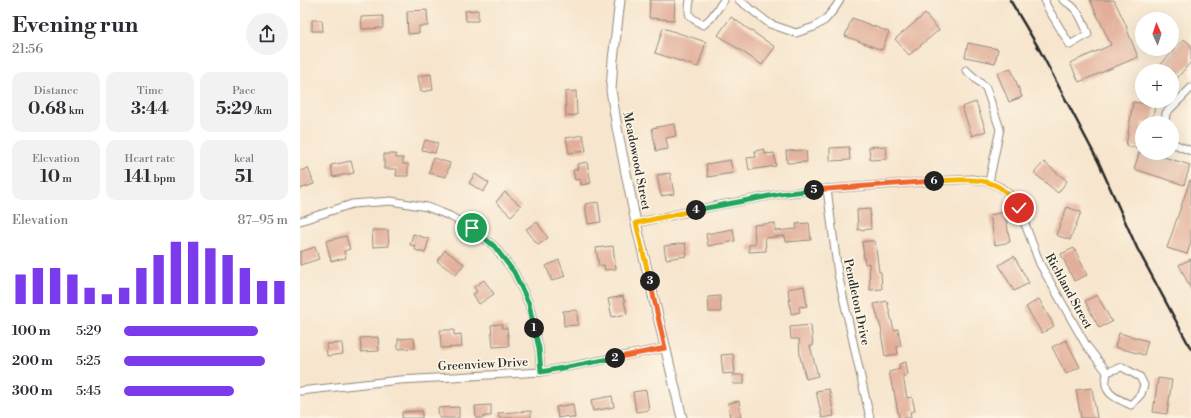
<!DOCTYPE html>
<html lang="en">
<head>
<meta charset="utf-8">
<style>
  body { margin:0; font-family:"Libre Bodoni",serif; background:#f2f2f3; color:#2b2b33; height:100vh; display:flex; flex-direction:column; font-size:15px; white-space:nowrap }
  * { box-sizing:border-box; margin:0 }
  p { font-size:13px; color:#7c7c81 }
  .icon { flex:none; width:22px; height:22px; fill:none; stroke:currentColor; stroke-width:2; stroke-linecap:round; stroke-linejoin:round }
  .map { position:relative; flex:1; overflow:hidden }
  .side { display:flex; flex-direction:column; background:#fff; width:300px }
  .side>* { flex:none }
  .needle { width:26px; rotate:357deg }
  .fabs { position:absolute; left:835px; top:12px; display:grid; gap:8px }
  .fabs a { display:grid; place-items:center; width:44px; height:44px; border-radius:50%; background:#fff; box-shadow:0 4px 16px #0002; font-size:20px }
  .pin { position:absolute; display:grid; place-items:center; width:34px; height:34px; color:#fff; margin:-17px; border:2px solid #fff; border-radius:50%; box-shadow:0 1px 4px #0007 }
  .km { position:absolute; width:20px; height:20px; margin:-10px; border-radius:50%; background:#222; color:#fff; font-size:11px; line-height:20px; text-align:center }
  .round { display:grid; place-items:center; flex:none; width:42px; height:42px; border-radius:21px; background:#f2f2f3 }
  .summary { display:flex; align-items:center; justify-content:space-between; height:68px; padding:0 12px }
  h1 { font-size:22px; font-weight:700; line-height:30px }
  .metrics { display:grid; grid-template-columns:repeat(3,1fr); gap:6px; height:68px; padding:4px 12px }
  .metrics div { display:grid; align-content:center; border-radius:10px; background:#f2f2f3; text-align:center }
  .metrics b { font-size:17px; font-weight:700 }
  .metrics small { font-size:11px; font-weight:400 }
  .metrics p { font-size:11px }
  .chart { height:112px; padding:8px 12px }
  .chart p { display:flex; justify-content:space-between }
  .chart svg { width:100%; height:72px; margin-top:4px; stroke:#7c3aed; stroke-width:6 }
  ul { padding:0 12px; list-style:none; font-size:13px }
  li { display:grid; grid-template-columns:64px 48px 1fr; align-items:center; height:30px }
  li i { height:10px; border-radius:5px; background:#7c3aed }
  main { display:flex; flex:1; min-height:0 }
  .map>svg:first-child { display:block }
</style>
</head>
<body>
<main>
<section class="side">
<div class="summary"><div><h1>Evening run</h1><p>21:56</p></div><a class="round"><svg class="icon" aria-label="share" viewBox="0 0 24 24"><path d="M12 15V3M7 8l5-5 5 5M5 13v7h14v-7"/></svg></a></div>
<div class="metrics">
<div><p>Distance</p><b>0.68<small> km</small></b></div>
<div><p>Time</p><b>3:44</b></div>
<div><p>Pace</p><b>5:29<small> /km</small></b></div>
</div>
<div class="metrics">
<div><p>Elevation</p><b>10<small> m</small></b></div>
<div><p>Heart rate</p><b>141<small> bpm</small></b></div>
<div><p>kcal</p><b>51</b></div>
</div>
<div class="chart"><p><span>Elevation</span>87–95 m</p>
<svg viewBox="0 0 160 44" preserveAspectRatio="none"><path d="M5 44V26M15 44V22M25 44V22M35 44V26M45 44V34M55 44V38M65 44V34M75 44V22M85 44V14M95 44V6M105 44V6M115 44V10M125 44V14M135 44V22M145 44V30M155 44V30"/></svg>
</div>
<ul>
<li><b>100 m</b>5:29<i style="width:82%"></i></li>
<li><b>200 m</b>5:25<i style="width:86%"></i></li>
<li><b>300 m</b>5:45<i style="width:67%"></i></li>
</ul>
</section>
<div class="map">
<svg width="891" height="418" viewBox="0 0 891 418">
  <rect width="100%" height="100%" fill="#fcf5e5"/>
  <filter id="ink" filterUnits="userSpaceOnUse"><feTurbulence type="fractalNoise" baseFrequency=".025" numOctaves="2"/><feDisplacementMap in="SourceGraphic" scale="8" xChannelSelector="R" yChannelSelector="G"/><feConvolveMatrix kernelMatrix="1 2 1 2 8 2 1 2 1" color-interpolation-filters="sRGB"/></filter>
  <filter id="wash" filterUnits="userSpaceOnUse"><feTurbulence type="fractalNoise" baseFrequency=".012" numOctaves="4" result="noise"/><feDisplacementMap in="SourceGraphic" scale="16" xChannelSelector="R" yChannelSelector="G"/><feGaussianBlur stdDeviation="0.9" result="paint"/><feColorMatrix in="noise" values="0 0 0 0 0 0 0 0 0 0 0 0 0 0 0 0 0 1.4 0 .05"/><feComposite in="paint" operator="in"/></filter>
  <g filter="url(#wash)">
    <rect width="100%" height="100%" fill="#f7e5cd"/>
    <g id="blocks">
      <g fill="#e2ae99">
        <path d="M350 0H375L374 20 349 18Z"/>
        <path d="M790 0H814L827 27H826L838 57 779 82 770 63 811 45Z"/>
        <path d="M127 10 128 26H119V33L108 34 107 11Z"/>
        <path d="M178 10V21H166L165 11Z"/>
        <path d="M625 14 639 30 609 55 595 39Z"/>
        <path d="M83 16V28L62 29 61 17Z"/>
        <path d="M431 17 475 47 462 65 418 35Z"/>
        <path d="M552 18 589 32 582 50 545 36Z"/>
        <path d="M12 20H22L23 31H12Z"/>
        <path d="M363 28 406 42 398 67 355 53Z"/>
        <path d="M884 39 891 45V62L872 84V71H855Z"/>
        <path d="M668 43 698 49 695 63 665 57Z"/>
        <path d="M711 68 722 97 709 102 697 73Z"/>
        <path d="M131 74 133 90 121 92 118 76Z"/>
        <path d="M276 91 277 115 266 116 265 92Z"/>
        <path d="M676 102 686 131 672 136 662 107Z"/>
        <path d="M833 102 855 105 852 123H842V148L826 146Z"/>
        <path d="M374 124 376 136 366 138 368 149 356 151 352 128Z"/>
        <path d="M283 135 286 151 269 153 266 138Z"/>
        <path d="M125 140 138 143 135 153 122 150Z"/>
        <path d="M586 146 587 159 570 160 569 147Z"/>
        <path d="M549 147 550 160 530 161V148Z"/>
        <path d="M464 149 465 154 474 153 476 166 449 170 447 158 456 157 455 151Z"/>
        <path d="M506 150 507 162 487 163 486 151Z"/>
        <path d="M839 153H851L890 165 884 185 834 169Z"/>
        <path d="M84 154H96V158H103V164H108V176H96L97 169H84Z"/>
        <path d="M133 158 150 163 146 177 129 173Z"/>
        <path d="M430 160 433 173 408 177 406 164Z"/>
        <path d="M51 161 54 173 33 177 31 165Z"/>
        <path d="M287 162 291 183 281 185 280 179 275 180 273 170 278 169 277 164Z"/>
        <path d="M744 162 767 181 758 193 734 173Z"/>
        <path d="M8 168 14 184 0 189V171Z"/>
        <path d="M370 173 374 194 361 196 357 175Z"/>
        <path d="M175 174 189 183 183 192 169 183Z"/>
        <path d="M890 180H891V242L887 254 867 248Z"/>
        <path d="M205 192 221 206 211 216 196 202Z"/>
        <path d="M298 202 301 222 288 224 285 204Z"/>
        <path d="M767 207 781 212 770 240 756 235Z"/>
        <path d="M570 209 571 229 558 230 557 210Z"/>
        <path d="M705 212 710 242 695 245 690 215Z"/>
        <path d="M237 222 248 238 238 245 226 229Z"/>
        <path d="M475 223V231L497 229 496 224 509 223 511 240 486 242 485 236 465 238 466 251 449 252V245L455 244 454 225Z"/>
        <path d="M433 229 435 241 408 246 406 234Z"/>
        <path d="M72 230H88L89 246 73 247Z"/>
        <path d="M113 234 129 239 125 253 115 250 116 246 110 245Z"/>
        <path d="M46 236 50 249 44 251 46 258 31 261 26 241Z"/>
        <path d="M568 241H575L579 272H581L582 289 570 290 569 263 565 264 562 242Z"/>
        <path d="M385 243 387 256 366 259 364 246Z"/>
        <path d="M313 246 316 269 305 270 304 265 299 266 296 248Z"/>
        <path d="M15 247 19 259 0 265V252Z"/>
        <path d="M774 248 787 275 774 281 761 254Z"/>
        <path d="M145 250 164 264 156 275 137 261Z"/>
        <path d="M714 256 729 283 714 291 699 265Z"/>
        <path d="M891 259V289L879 265Z"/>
        <path d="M259 260 265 276 252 281 246 266Z"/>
        <path d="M184 280 194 294 179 304 173 294 177 292 174 287Z"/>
        <path d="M504 286 507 306 499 307 500 312 491 314 488 289Z"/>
        <path d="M797 295 812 322 799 328 785 301Z"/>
        <path d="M323 296 327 314 312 317 308 299Z"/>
        <path d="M420 296 421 312H409L408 297Z"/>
        <path d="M739 299 754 326 742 333 726 307Z"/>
        <path d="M587 301 594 330 598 329 601 346 597 347 598 354 585 356 581 333 582 332 574 304Z"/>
        <path d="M277 310 278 325 264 326 263 311Z"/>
        <path d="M202 324V328H207L209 346 193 347 191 325Z"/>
        <path d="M511 325 513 346H510L518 376 506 379 500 357 499 339H491L490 327Z"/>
        <path d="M140 330H154V335L161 334 162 347 141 348Z"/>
        <path d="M819 333 848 341 844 355 815 347Z"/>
        <path d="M78 337 79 351 61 352 60 338Z"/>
        <path d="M114 338 115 348 98 349V339Z"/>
        <path d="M766 340 780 367 766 374 752 347Z"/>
        <path d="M42 343 43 354 27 356 26 344Z"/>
        <path d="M433 354 435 373 423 374 421 355Z"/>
        <path d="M606 362 608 375 603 376 607 398 612 397 615 411 610 412 611 418H599L594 391H593L589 372 600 369 599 364Z"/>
        <path d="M432 375H444V384H433Z"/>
        <path d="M858 378 872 380 867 414 853 412Z"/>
        <path d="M792 388 797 418H781L776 390Z"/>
        <path d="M529 389 534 416 522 418 516 391Z"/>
        <path d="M346 390 349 410 336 412 333 392Z"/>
        <path d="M312 396 314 407 293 411 291 400Z"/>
        <path d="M439 401 441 417 430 418 428 403Z"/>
        <path d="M273 404 275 418H269L268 416 258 418 256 407Z"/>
        <path d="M191 405V416H184V418H176L175 406Z"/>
        <path d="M159 407V418H139L138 408Z"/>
        <path d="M122 411V418H102V412Z"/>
        <path d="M231 411V418H199L198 413Z"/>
      </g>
    </g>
  </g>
  <g filter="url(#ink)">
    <use href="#blocks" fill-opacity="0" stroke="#91887c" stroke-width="1"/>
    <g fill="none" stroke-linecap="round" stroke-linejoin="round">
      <g stroke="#91887c" stroke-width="9">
        <g id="minor">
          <path d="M390 0C387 18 389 16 403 25L411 18 424 0"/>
          <path d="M439 0 470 24 496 33 514 27 525 20 535 8 540 0"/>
          <path d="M745 0 746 5 770 45 788 34C782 19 778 8 763 0"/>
          <path d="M666 70 686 88 700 129 689 182"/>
          <path d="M865 123 866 113 891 88"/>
          <path d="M872 143 891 151"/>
          <path d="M527 189 538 274 570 418"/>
          <path d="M0 221 52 204 91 201 127 207 150 216 172 229 194 246 214 272 229 304 239 348 241 372"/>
          <path d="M336 223 415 206 480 194 527 189 636 181 672 179 689 182 700 187 708 193 719 208 740 264 786 345 807 372"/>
          <path d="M822 367 840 377 844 385 841 394 831 405C823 401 807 396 806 385 805 382 807 376 807 372Z"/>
          <path d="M0 391 100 380 241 372 365 348"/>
        </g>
      </g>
      <g stroke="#91887c" stroke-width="11">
        <path id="tertiary" d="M320 0 313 60 311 90 317 128 336 223 382 418"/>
      </g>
      <use href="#minor" stroke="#fff" stroke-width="7"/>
      <use href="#tertiary" stroke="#fff" stroke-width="9"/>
      <path stroke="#2b2b2b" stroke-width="2.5" d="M710 0 738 47 799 163 837 248 891 349"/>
    </g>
  </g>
  <g fill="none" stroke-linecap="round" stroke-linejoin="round" filter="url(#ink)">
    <g stroke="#fff" stroke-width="8">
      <path id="split-1" d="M172 228 194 246 214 272 229 304 234 328"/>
    </g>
    <g stroke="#fff" stroke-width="8">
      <path id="split-2" d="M234 328 239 348 241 372 315 358"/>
    </g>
    <g stroke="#fff" stroke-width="8">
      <path id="split-3" d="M315 358 365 348 350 281"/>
    </g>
    <g stroke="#fff" stroke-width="8">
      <path id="split-4" d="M350 281 336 223 396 210"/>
    </g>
    <g stroke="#fff" stroke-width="8">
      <path id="split-5" d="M396 210 480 194 514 190"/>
    </g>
    <g stroke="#fff" stroke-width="8">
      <path id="split-6" d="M514 190 634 181"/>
    </g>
    <g stroke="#fff" stroke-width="8">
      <path id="split-7" d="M634 181C658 180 688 175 707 193 712 197 715 203 719 208"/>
    </g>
    <use href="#split-1" stroke="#22a559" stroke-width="5"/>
    <use href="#split-2" stroke="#22a559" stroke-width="5"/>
    <use href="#split-3" stroke="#f0652b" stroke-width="5"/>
    <use href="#split-4" stroke="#f5b400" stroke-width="5"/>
    <use href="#split-5" stroke="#22a559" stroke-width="5"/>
    <use href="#split-6" stroke="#f0652b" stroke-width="5"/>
    <use href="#split-7" stroke="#f5b400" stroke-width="5"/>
  </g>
  <g text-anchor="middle" stroke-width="3.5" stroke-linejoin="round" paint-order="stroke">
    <g font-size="12" fill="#2b2b2b" stroke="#fcf5e5">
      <text transform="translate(337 161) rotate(79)" y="4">Meadowood Street</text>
      <text transform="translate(769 291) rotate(61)" y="4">Richland Street</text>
      <text transform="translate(557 302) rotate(78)" y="4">Pendleton Drive</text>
      <text transform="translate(183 364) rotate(-3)" y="4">Greenview Drive</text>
    </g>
  </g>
</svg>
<div class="fabs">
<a><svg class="needle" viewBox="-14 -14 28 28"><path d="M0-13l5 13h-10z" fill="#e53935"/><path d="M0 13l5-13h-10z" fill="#7c7c81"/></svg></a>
<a>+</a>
<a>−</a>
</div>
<div class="pin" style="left:172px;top:228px;background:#1e9e55"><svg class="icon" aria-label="arrive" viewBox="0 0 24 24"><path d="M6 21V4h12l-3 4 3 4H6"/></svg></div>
<div class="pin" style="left:719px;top:208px;background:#d93025"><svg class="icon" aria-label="check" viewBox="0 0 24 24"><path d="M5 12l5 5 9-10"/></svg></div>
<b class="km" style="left:234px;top:328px">1</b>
<b class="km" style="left:315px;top:358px">2</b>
<b class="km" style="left:350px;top:281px">3</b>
<b class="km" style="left:396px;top:210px">4</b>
<b class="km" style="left:514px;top:190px">5</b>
<b class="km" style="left:634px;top:181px">6</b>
</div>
</main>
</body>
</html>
